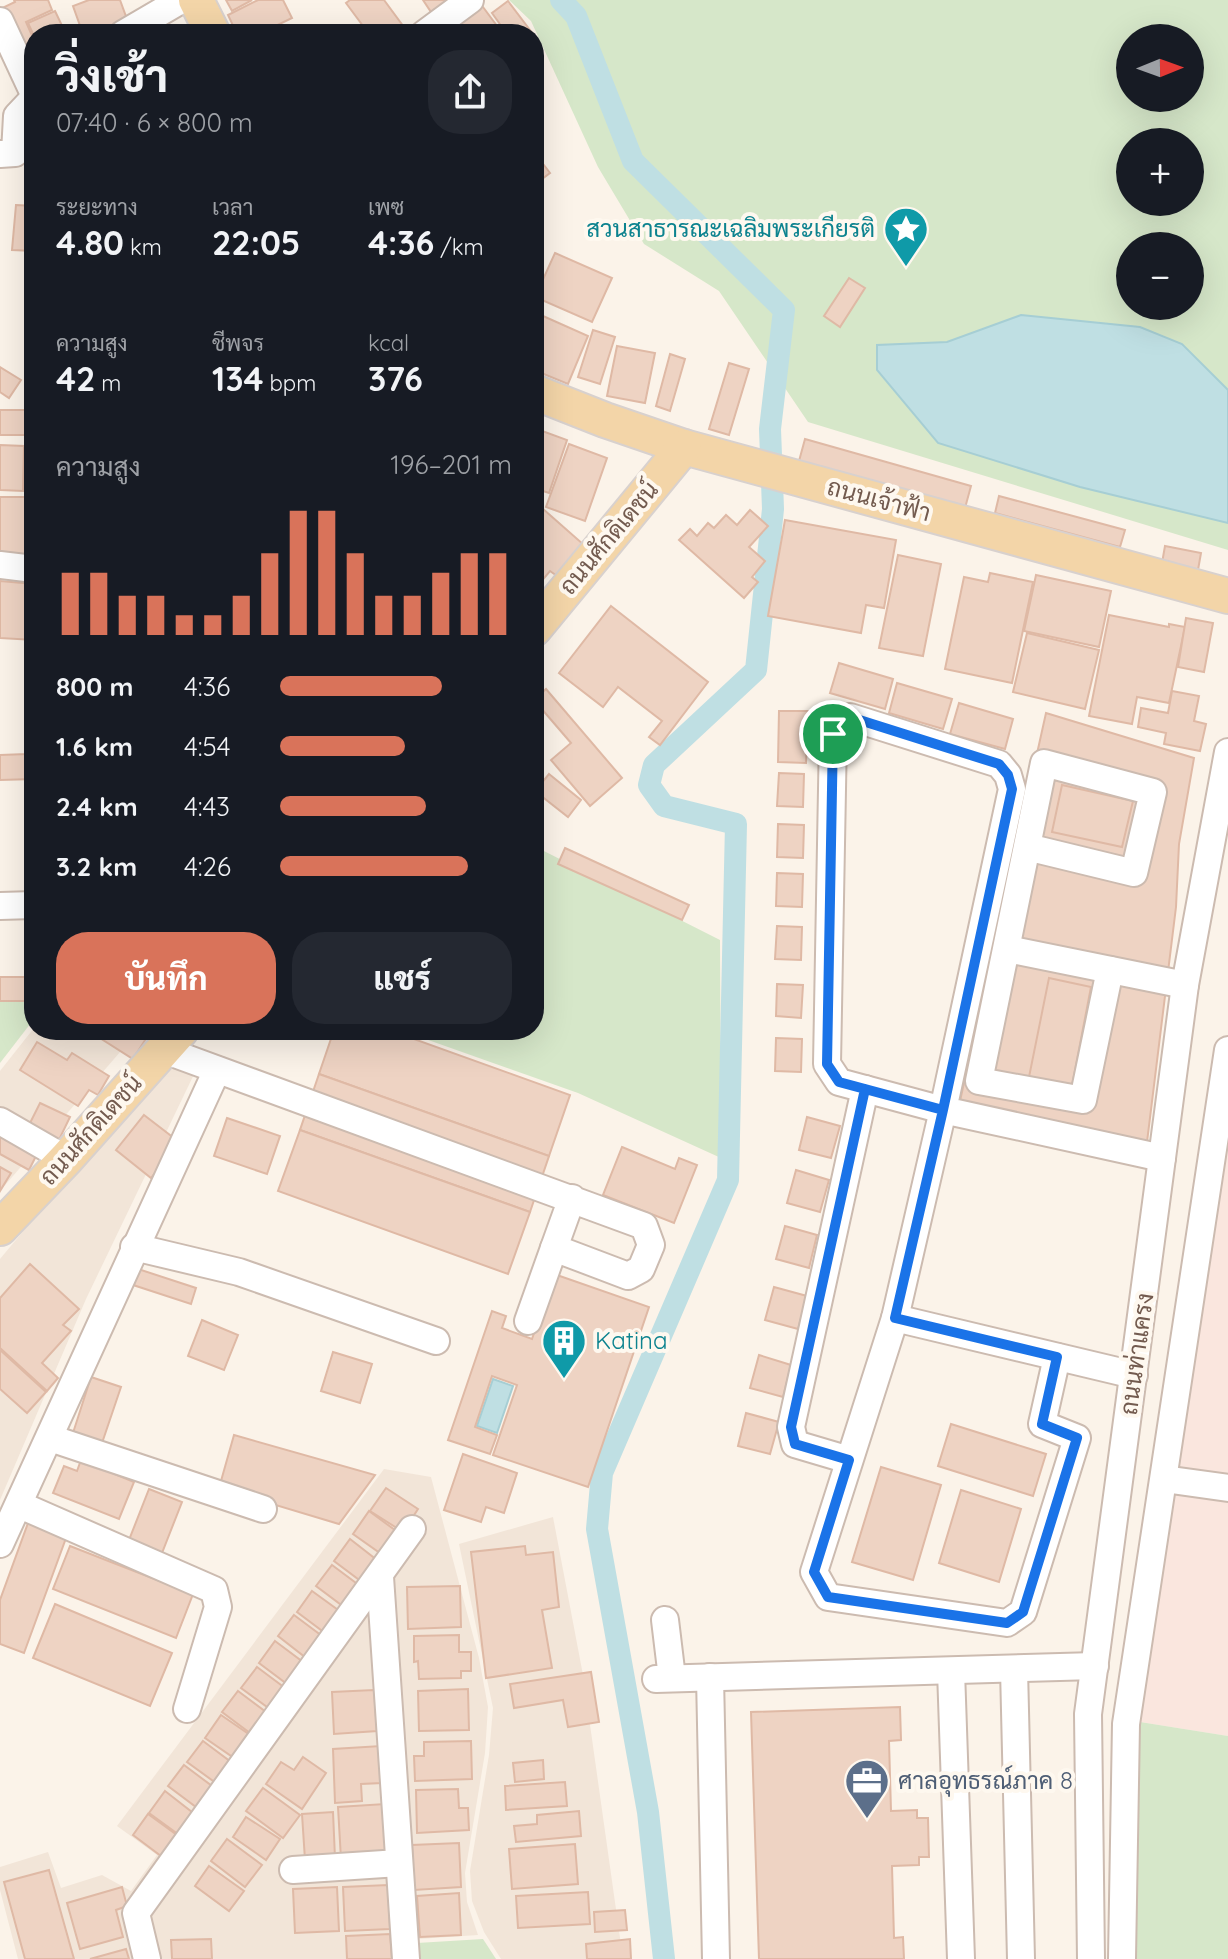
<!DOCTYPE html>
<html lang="th">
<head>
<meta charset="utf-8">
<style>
  body { margin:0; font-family:Quicksand,Sarabun,sans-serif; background:#242831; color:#f1f3f6; height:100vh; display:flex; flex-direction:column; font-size:30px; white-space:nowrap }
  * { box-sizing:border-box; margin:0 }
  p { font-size:26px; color:#9ea1a6 }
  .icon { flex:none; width:44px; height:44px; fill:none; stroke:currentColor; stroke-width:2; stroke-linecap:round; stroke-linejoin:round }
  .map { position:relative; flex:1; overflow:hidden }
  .panel { position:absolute; left:24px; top:24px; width:520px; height:1016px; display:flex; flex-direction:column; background:#171b24; border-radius:32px; box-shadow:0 8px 32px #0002 }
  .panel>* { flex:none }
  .needle { width:52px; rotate:89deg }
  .controls { position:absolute; left:1116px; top:24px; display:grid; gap:16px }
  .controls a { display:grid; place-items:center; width:88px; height:88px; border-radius:50%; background:#171b24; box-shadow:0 8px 32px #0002; font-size:40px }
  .pin { position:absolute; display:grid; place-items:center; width:68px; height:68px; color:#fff; margin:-34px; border:4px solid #fff; border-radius:50%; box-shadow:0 2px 8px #0007 }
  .round { display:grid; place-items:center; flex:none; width:84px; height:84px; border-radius:32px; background:#242831 }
  .headline { display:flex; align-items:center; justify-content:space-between; height:136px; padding:0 32px }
  h1 { font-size:44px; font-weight:800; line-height:60px }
  .metrics { display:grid; grid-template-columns:repeat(3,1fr); gap:12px; height:136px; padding:8px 32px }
  .metrics div { display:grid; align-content:center }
  .metrics b { font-size:34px; font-weight:800 }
  .metrics small { font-size:22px; font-weight:400 }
  .metrics p { font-size:22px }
  .chart { height:224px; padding:16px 32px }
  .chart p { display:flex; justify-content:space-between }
  .chart svg { width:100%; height:144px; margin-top:8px; stroke:#d9735a; stroke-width:6 }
  .cta { display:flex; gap:16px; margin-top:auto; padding:16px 32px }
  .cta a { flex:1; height:92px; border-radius:32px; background:#d9735a; color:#fff; font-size:32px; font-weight:800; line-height:92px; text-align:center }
  .cta a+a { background:#242831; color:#f1f3f6 }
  ul { padding:0 32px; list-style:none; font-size:26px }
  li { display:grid; grid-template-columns:128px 96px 1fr; align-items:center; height:60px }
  li i { height:20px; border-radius:10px; background:#d9735a }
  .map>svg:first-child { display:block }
</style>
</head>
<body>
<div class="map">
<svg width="1228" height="1959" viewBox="0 0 1228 1959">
  <rect width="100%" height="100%" fill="#fbf3e9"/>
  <g fill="#f2e5d8">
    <path d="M34 1028 139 1030 0 1191V1071Z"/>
    <path d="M166 1060 197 1068 86 1299 0 1500V1259Z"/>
    <path d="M384 1469 431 1477 479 1658 488 1707 485 1753 465 1873 467 1902 478 1935 418 1939V1959H18L0 1890V1867L48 1852 61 1888 102 1875 131 1891 157 1855 117 1826Z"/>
    <path d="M553 1517 583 1675 623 1959H501L484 1932 472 1901 470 1871 489 1755 493 1708 459 1544Z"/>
  </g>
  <path fill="#fae6de" d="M1228 1110V1736L1140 1722 1148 1640Z"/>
  <g fill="#d6e7c9" fill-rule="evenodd">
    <path d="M509 0H1228V550L808 422 719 291 644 244 598 167 531 21ZM1130 38H1190V98H1130ZM1130 142H1190V202H1130ZM1130 246H1190V306H1130Z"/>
    <path d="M534 846 720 940 721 1158 578 1093 400 1030H534Z"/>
    <path d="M34 989V1019L0 1063V990Z"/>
    <path d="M1140 1722 1228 1736V1959H1134L1136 1807Z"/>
    <path d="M483 1939 496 1959H418L417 1943Z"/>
  </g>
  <g fill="#bfdfe3" stroke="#a6ced4" stroke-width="2">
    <path d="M1021 315 1140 327 1182 344 1228 390V523L1080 487 938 443 877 370V345L947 342Z"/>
    <path d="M493 1379 513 1386 497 1433 477 1426Z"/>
  </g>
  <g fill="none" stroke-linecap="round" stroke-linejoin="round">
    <path stroke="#bfdfe3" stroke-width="22" d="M561 0 576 16 633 161 784 310 770 429 773 509 756 670 654 765 649 785 664 806 736 824 728 1180 602 1473 597 1529 648 1812 664 1959"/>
  </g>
  <g fill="#eed3c3" stroke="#dfb9a5" stroke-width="2">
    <path d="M14 0H48L52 10 26 22 34 40V71L0 9 15 2Z"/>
    <path d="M89 0H120L128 22 95 34H83L73 6Z"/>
    <path d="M226 0H252L232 11Z"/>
    <path d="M258 0H283L292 18 259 34H237L228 15Z"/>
    <path d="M350 0H384L409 34H369L346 3Z"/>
    <path d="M423 0H455L433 15Z"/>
    <path d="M508 1 533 34H507L492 13Z"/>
    <path d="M480 3 503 34H439Z"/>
    <path d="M55 11 66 34 34 36 28 23Z"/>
    <path d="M534 152 550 173 534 185Z"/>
    <path d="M16 205 34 206V251L12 250Z"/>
    <path d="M555 253 612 278 592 322 535 297Z"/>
    <path d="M849 278 865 288 840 327 824 316Z"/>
    <path d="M534 312 588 336 568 384 534 370Z"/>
    <path d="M593 330 615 337 600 384 578 377Z"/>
    <path d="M617 346 655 353 645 403 607 396Z"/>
    <path d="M670 354 685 359 670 411 656 406Z"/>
    <path d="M729 363 749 369 729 435 709 429Z"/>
    <path d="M0 367 21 380 9 398 0 392Z"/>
    <rect x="0" y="410" width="27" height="25"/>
    <path d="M534 428 567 440 549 493 534 488Z"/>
    <path d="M805 439 971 486 965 508 799 461Z"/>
    <path d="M27 441H34V486H26Z"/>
    <path d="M569 444 607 458 585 521 546 507Z"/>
    <path d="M0 445 24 446 23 491 0 490Z"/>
    <path d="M999 496 1125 530 1120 547 995 513Z"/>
    <rect x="0" y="497" width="34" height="62"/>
    <path d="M534 501 584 545 557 576 550 571 534 590Z"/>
    <path d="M750 510 768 526 749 547 765 561 752 577 758 582 744 598 679 540 690 529 697 536 708 523 714 528 726 515 737 525Z"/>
    <path d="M785 520 896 540 884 608 866 605 861 633 768 616Z"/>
    <path d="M1165 546 1201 553 1198 570 1162 563Z"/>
    <path d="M898 555 941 564 923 656 879 648Z"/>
    <path d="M990 573 1033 582 1012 683 945 669 964 577 988 582Z"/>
    <path d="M1036 575 1111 591 1099 647 1024 631Z"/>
    <path d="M0 581 34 584V640L0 638Z"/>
    <path d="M611 606 708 682 660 745 649 737 662 721 618 687 603 707 559 673Z"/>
    <path d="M1109 615 1169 627V624L1185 627 1169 703 1137 697 1132 724 1089 716Z"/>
    <path d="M1186 618 1213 623 1204 672 1178 667Z"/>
    <path d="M1027 633 1099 650 1085 709 1013 692Z"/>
    <path d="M839 663 893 679 885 709 830 693Z"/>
    <path d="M897 683 952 699 943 729 889 713Z"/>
    <path d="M546 689 622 778 590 806 551 760 571 743 534 700Z"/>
    <path d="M1172 691 1199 696 1194 721 1206 724 1200 751 1164 744 1166 733 1138 727 1141 708 1168 713Z"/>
    <path d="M959 703 1013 719 1005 749 950 734Z"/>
    <path d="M26 707H34V779L0 780V755L27 754Z"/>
    <path d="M779 711H808L806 763 778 762Z"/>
    <path d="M1046 713 1194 758 1179 844 1176 907 1147 1142 960 1101Z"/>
    <path d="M779 773 804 774 803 807 777 806Z"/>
    <path d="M549 774 581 800 568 817 535 791Z"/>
    <path d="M1062 785 1133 801 1122 847 1052 832Z"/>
    <path d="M778 824 804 825 803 858 777 857Z"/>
    <path d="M565 848 689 905 682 920 558 864Z"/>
    <path d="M777 873 803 874 802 907 776 906Z"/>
    <path d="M777 926 802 927 801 960 775 959Z"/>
    <rect x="0" y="977" width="34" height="24"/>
    <path d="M1049 978 1091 987 1071 1091 1028 1082Z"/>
    <path d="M777 984 803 985 801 1018 776 1016Z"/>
    <path d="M94 1030H137L147 1037 133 1059 92 1033Z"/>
    <path d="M334 1030H389L570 1095 549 1156 319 1074Z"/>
    <path d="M776 1038 802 1039 801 1072 775 1071Z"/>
    <path d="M37 1042 67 1060 72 1053 109 1076 98 1095 89 1090 78 1106 20 1070Z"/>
    <path d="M319 1074 549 1156 530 1212 300 1130Z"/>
    <path d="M40 1103 70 1117 56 1146 26 1131Z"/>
    <path d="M144 1115 179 1142 151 1178 116 1150Z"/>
    <path d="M807 1117 840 1126 831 1158 799 1150Z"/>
    <path d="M227 1118 280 1136 267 1174 214 1156Z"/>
    <path d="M300 1130 530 1212 508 1274 278 1191Z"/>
    <path d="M0 1132 38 1152 29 1170 0 1154Z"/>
    <path d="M622 1147 675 1169 679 1158 697 1165 674 1223 603 1195Z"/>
    <path d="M0 1167 11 1173 0 1191Z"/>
    <path d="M796 1170 829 1180 820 1212 787 1203Z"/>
    <path d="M785 1226 817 1235 809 1268 776 1259Z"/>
    <path d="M30 1264 79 1309 63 1325 71 1331 42 1363 58 1378 47 1391 0 1348V1298Z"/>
    <path d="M132 1267 196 1288 191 1304 127 1283Z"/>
    <path d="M554 1274 649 1307 588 1487 493 1455 517 1385 492 1376 475 1427 497 1435 490 1454 448 1440 492 1311 506 1316 502 1328 532 1339Z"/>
    <path d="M774 1287 807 1296 798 1329 765 1320Z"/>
    <path d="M202 1320 238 1335 224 1370 188 1356Z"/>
    <path d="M0 1350 46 1392 27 1413 0 1389Z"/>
    <path d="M333 1352 372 1364 360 1403 321 1391Z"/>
    <path d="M759 1355 791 1365 783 1397 750 1388Z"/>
    <path d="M91 1377 121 1387 101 1446 72 1436Z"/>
    <path d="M746 1413 779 1422 770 1454 738 1446Z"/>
    <path d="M951 1424 1046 1454 1033 1496 938 1466Z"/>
    <path d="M234 1435 375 1475 339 1524 219 1488Z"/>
    <path d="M463 1454 517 1473 504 1513 486 1507 481 1522 444 1510Z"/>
    <path d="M81 1460 134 1482 119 1519 53 1493 64 1466 77 1471Z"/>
    <path d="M881 1467 941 1485 913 1580 852 1562Z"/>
    <path d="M386 1488 418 1509 403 1532 370 1511Z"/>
    <path d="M149 1489 182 1502 162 1553 129 1540Z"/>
    <path d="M961 1490 1021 1509 999 1582 939 1563Z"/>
    <path d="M369 1511 403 1536 387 1558 353 1534Z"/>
    <path d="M28 1523 66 1538 24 1653 0 1644V1600Z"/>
    <path d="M350 1539 382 1564 366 1585 334 1561Z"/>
    <path d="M70 1546 193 1594 176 1638 53 1589Z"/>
    <path d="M525 1546 526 1555 553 1552 559 1607 542 1610 552 1668 486 1678 471 1552Z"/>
    <path d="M332 1565 364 1589 348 1610 316 1586Z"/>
    <path d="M460 1586 461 1627 408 1629 407 1587Z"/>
    <path d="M312 1591 345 1615 329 1636 297 1612Z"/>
    <path d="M55 1604 172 1653 150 1706 33 1658Z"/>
    <path d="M294 1615 326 1639 310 1661 278 1636Z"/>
    <path d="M459 1635V1652H471V1671H461V1678L419 1679 418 1661 414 1662V1636Z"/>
    <path d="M275 1641 307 1665 291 1687 259 1663Z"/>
    <path d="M257 1667 289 1691 274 1712 241 1688Z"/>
    <path d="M591 1672 599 1722 568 1727 563 1700 514 1708 510 1684Z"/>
    <path d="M468 1689 469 1730 419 1731 418 1691Z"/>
    <path d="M374 1690 377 1731 334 1734 332 1692Z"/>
    <path d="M238 1691 270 1715 254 1736 222 1712Z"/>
    <path d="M900 1707 901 1740 889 1741 891 1811 917 1810V1818H928L929 1857H919V1865L892 1866 894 1938 903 1937 904 1959H759L751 1712Z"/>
    <path d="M221 1715 253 1737 237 1760 205 1738Z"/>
    <path d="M203 1741 235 1765 220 1786 187 1762Z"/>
    <path d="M471 1741 472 1779 415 1781 414 1756H424V1742Z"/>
    <path d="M381 1746 382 1783 361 1784 362 1801 335 1803 333 1749Z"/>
    <path d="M303 1757 326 1773 302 1809 266 1784 281 1762 294 1770Z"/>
    <path d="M543 1760 544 1779 515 1782 513 1763Z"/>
    <path d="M184 1765 216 1789 200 1810 168 1786Z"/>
    <path d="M565 1782 567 1806 506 1810 505 1786Z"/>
    <path d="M263 1788 300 1815 283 1838 246 1811Z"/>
    <path d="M458 1789 459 1808H468L469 1830 417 1833 416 1790Z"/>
    <path d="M165 1791 197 1816 182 1837 149 1813Z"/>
    <path d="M385 1804 387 1851 341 1859 338 1807Z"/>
    <path d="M579 1811 581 1836 516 1842 514 1826 537 1824V1815Z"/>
    <path d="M333 1812 335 1858 305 1860 302 1814Z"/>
    <path d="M148 1814 181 1838 165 1859 133 1835Z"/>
    <path d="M246 1817 280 1839 266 1860 233 1837Z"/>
    <path d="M227 1839 262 1865 245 1887 211 1861Z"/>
    <path d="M459 1843 461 1887 414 1890 412 1845Z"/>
    <path d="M575 1844 578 1884 512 1889 509 1849Z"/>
    <path d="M209 1866 244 1891 229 1911 195 1886Z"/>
    <path d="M49 1870 74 1959H25L4 1882Z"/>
    <path d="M388 1885 390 1929 345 1931 343 1887Z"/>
    <path d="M122 1887 127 1906 116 1910 123 1937 80 1949 67 1903Z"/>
    <path d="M337 1887 339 1931 295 1933 293 1889Z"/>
    <path d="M588 1892 590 1924 518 1928 516 1896Z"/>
    <path d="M459 1893 461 1935 420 1937 417 1896Z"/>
    <path d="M625 1910 627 1930 595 1932 594 1912Z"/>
    <path d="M390 1934 392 1959H347L346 1936Z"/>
    <path d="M211 1939 212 1959H172L171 1940Z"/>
    <path d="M630 1939 631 1959H587L586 1944Z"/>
    <path d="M126 1949 129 1959H90Z"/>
  </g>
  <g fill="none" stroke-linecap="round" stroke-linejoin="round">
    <g stroke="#ccbbb0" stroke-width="30">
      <g id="minor">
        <path d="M0 21 34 94"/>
        <path d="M123 34 181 0"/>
        <path d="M424 34 470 0"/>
        <path d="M0 154 15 153 17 116 34 98"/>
        <path d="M0 565 34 569"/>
        <path d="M1027 847 1134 873 1153 792 1044 763 979 1081 1083 1100 1110 970"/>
        <path d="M0 906 34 905"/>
        <path d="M1007 949 1185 985"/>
        <path d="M164 1050 644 1226 651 1245 641 1269 628 1276 554 1248 572 1198"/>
        <path d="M0 1121 66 1159"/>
        <path d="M134 1247 239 1272 436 1341"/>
        <path d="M895 1318 1134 1375"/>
        <path d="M528 1321 554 1248"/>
        <path d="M1057 1357 1042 1424 1077 1438 1023 1612 1007 1623 828 1597 814 1572 895 1318 943 1110 1012 789 1008 775 999 764 850 717 833 734 827 1064 839 1082 943 1110 1162 1158"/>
        <path d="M50 1438 263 1509"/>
        <path d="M849 1460 795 1444 791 1427 865 1089"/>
        <path d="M1164 1479 1228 1488"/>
        <path d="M20 1505 214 1590 218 1607 187 1709"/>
        <path d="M0 1544 217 1070"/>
        <path d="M380 1577 406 1959"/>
        <path d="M665 1620 672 1678"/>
        <path d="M1014 1669 1021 1959"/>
        <path d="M951 1671 961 1959"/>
        <path d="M710 1677 716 1959"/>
        <path d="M656 1679 1095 1666"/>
        <path d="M293 1870 399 1863"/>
        <path d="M147 1959 136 1913 412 1529"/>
        <path d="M1091 1959 1088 1714 1185 985 1228 752"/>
        <path d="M1122 1959 1126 1724 1228 1050"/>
      </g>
    </g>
    <g stroke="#d8d1ce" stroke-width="38">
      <g id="major">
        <path d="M196 0 213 34"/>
        <path d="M534 392 605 420 684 447 1228 596"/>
        <path d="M534 629 684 447"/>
        <path d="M0 1228 66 1159 181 1030"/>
      </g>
    </g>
    <use href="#minor" stroke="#fff" stroke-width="26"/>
    <use href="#major" stroke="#f3d5a8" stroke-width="34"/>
  </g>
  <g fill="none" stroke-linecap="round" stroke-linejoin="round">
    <g stroke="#fff" stroke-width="16">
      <path id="route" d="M833 734 827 1064 839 1082 943 1110 895 1318 1057 1357 1042 1424 1077 1438 1023 1612 1007 1623 828 1597 814 1572 849 1460 795 1444 791 1427 865 1089 943 1110 1012 789 1008 775 999 764 850 717 833 734"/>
    </g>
    <use href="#route" stroke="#1a73e8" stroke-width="10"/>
  </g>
  <defs>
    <g id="sight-pin" transform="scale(2.3)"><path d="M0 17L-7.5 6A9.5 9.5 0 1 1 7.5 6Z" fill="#0f9aa8" stroke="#fef8ef"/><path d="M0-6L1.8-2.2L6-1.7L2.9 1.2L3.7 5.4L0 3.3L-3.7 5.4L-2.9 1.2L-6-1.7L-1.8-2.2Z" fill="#fff"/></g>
    <g id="building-pin" transform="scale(2.3)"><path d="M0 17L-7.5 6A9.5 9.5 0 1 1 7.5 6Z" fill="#0f9aa8" stroke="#fef8ef"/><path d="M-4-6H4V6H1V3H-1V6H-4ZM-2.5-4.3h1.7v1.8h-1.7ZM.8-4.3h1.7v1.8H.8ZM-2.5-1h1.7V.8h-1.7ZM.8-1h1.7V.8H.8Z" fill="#fff"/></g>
    <g id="office-pin" transform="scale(2.3)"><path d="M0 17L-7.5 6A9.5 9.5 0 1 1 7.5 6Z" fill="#5c6f8a" stroke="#fef8ef"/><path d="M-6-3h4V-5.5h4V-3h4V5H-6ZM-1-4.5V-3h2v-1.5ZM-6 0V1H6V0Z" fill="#fff"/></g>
  </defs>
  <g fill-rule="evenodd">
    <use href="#sight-pin" x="906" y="229"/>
    <use href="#building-pin" x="564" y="1341"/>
    <use href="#office-pin" x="867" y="1781"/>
  </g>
  <g text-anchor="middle" stroke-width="8" stroke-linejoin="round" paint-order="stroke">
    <g font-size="24" fill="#0d838f" stroke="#fef8ef" text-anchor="end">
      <text x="875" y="237">สวนสาธารณะเฉลิมพระเกียรติ</text>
      <text x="595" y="1349" text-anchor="start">Katina</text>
    </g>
    <g font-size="24" fill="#735b4f" stroke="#fef8ef">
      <text transform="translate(879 500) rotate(15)" y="8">ถนนเจ้าฟ้า</text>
      <text transform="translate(609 538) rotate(-50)" y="8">ถนนศักดิเดชน์</text>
      <text transform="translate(91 1130) rotate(-48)" y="8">ถนนศักดิเดชน์</text>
      <text transform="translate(1137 1354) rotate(-82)" y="8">ถนนท่าแครง</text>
    </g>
    <g font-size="24" fill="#4e5e75" stroke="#fef8ef" text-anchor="start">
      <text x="898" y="1789">ศาลอุทธรณ์ภาค 8</text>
    </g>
  </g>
</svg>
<div class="controls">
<a><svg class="needle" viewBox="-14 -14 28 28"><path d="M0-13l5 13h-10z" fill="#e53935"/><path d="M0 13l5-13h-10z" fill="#9ea1a6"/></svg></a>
<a>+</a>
<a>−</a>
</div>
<div class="pin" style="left:833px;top:734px;background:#1e9e55"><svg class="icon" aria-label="arrive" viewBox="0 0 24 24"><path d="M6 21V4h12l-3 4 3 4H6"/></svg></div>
<section class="panel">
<div class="headline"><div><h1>วิ่งเช้า</h1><p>07:40 · 6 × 800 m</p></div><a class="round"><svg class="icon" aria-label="share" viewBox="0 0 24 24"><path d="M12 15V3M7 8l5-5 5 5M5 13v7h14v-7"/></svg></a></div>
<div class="metrics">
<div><p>ระยะทาง</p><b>4.80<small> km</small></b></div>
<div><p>เวลา</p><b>22:05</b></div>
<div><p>เพซ</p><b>4:36<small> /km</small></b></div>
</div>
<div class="metrics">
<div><p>ความสูง</p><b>42<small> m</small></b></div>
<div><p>ชีพจร</p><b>134<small> bpm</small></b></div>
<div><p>kcal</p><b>376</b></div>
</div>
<div class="chart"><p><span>ความสูง</span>196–201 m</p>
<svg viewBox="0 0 160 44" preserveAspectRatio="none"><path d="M5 44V25M15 44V25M25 44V32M35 44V32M45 44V38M55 44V38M65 44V32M75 44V19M85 44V6M95 44V6M105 44V19M115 44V32M125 44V32M135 44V25M145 44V19M155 44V19"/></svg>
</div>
<ul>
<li><b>800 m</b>4:36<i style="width:70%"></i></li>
<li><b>1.6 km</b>4:54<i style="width:54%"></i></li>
<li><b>2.4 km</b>4:43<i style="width:63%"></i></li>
<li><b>3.2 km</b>4:26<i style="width:81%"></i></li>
</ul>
<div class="cta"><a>บันทึก</a><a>แชร์</a></div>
</section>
</div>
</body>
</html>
